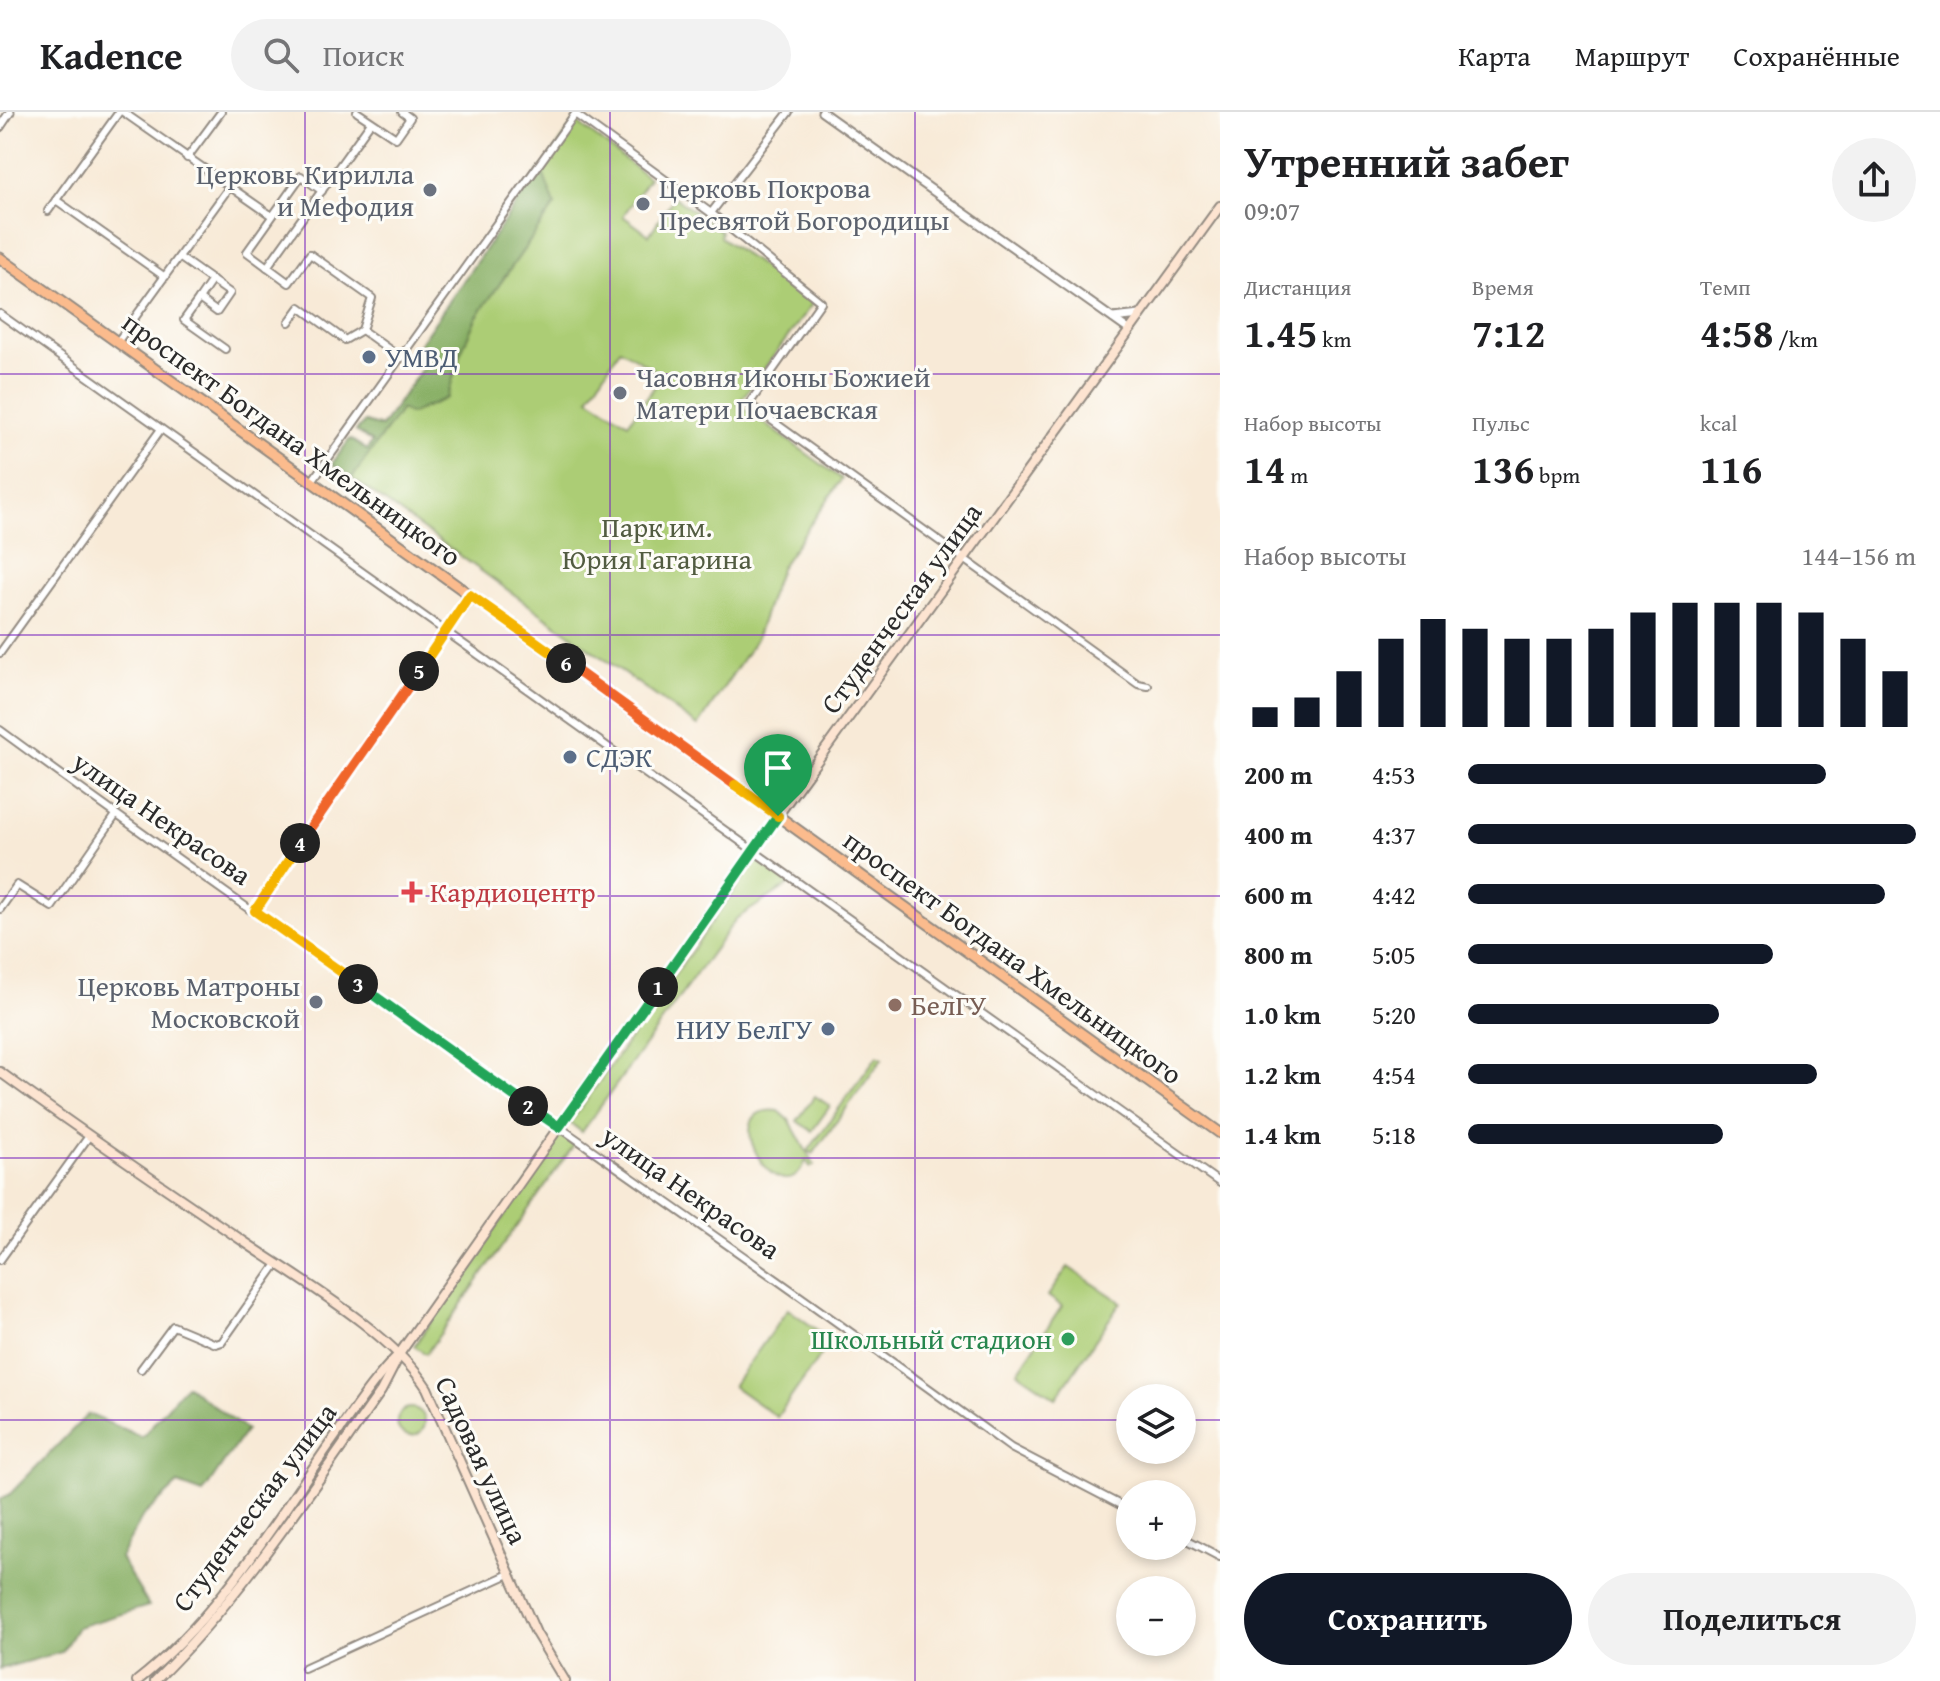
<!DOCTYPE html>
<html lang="ru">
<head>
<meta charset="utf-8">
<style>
  body { margin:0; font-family:"Gentium Book Plus",serif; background:#f2f2f2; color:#202124; height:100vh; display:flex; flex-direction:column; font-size:30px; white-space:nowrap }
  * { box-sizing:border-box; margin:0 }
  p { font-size:26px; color:#757577 }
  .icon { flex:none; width:44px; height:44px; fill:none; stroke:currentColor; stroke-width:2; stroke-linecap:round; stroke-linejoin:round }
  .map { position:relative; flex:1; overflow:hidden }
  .details { display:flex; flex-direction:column; background:#fff; width:720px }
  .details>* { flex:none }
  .fabs { position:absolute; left:1116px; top:1272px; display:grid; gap:16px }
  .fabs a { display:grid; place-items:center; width:80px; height:80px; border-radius:50%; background:#fff; box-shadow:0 4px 12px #0003; font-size:40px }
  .pin { position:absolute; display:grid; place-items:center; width:68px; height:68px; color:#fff; margin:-82px -34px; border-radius:50% 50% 50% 0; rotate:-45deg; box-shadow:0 0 8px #0007 }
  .pin .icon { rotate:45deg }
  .km { position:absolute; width:40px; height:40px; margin:-20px; border-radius:50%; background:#222; color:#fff; font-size:22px; line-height:40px; text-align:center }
  .round { display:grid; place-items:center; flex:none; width:84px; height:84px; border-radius:42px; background:#f2f2f2 }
  .head { display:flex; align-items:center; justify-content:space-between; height:136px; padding:0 24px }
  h1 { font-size:44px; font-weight:800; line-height:60px }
  .stats { display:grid; grid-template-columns:repeat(3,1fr); gap:12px; height:136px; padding:8px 24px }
  .stats div { display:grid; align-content:center }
  .stats b { font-size:40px; font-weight:800 }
  .stats small { font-size:22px; font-weight:400 }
  .stats p { font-size:22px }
  .chart { height:224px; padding:16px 24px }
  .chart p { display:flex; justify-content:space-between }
  .chart svg { width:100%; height:144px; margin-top:8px; stroke:#111827; stroke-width:6 }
  .cta { display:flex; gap:16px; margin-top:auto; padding:16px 24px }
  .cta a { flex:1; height:92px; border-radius:48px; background:#111827; color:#fff; font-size:32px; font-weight:800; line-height:92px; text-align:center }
  .cta a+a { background:#f2f2f2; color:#202124 }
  ul { padding:0 24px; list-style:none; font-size:26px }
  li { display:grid; grid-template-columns:128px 96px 1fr; align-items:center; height:60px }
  li i { height:20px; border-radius:10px; background:#111827 }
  header { display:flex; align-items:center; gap:48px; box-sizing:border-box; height:112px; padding:0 40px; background:#fff; border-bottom:2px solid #e0e0e0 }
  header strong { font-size:38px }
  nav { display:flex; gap:44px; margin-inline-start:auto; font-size:28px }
  .search { width:560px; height:72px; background:#f2f2f2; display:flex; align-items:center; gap:20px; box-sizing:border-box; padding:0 28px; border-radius:44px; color:#757577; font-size:30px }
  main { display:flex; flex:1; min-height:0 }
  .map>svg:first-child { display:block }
</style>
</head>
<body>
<header>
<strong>Kadence</strong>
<div class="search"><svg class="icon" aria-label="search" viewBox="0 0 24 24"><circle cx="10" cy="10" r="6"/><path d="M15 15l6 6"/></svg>Поиск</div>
<nav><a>Карта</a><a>Маршрут</a><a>Сохранённые</a></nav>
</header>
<main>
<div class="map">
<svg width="1220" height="1569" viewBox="0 0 1220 1569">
  <rect width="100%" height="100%" fill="#fdfcf7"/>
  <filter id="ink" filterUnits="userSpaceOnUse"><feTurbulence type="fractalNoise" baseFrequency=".0125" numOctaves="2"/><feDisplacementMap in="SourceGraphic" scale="16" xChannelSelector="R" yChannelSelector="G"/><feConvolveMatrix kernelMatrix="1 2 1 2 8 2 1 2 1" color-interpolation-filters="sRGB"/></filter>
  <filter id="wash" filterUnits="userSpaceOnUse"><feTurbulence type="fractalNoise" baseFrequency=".006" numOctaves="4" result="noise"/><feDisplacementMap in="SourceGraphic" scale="32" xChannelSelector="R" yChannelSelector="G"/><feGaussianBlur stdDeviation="1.8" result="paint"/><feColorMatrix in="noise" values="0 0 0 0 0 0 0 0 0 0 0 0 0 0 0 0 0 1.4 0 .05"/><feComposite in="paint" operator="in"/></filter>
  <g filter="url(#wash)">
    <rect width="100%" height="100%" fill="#f8ead7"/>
    <g fill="#accd75" stroke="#6c7c50" stroke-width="2" fill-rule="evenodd">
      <path d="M575 9 649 66 623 104 649 123 674 85 721 119 720 125 813 191 738 292 842 367 780 456 756 527 698 614 332 352 350 327 367 338 372 330 356 319 365 310 381 315 424 254 413 244 415 239ZM620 237 663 263 628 311 589 286Z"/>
      <path d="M756 748 790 772 736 807 582 1020 570 1011Z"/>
      <path d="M877 944 882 947 813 1042 808 1039Z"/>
      <path d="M815 984 830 994 812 1019 797 1009Z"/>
      <path d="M779 999 789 1008 814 1053 810 1055 806 1048C782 1113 711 990 779 999Z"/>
      <path d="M560 1023 574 1033 426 1242 414 1234Z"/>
      <path d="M1068 1155 1121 1190 1056 1286 1018 1260 1062 1194 1048 1184Z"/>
      <path d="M788 1197 831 1228 777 1305 733 1274Z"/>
      <circle cx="411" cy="1310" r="14"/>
    </g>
    <g fill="#89b066" stroke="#5a6e48" stroke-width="2">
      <path d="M541 56 555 93 476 206 461 240 447 286 410 302 401 297 352 366 332 352 350 327 367 338 372 330 356 319 365 310 381 315 424 254 413 244 415 239Z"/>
      <path d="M186 1273 246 1318 203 1381 178 1372 143 1404 120 1446 149 1494 77 1515 62 1540 0 1557V1387L9 1383 88 1302 142 1325Z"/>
    </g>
  </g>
  <g filter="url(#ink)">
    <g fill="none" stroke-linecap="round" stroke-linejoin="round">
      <g stroke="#928a81" stroke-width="10">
        <g id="minor">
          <path d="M123 0 272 104"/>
          <path d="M357 0 396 26 410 6 402 0"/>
          <path d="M187 46 221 0"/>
          <path d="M322 79 301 64 247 140 289 171 310 142 372 186 362 218 401 246"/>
          <path d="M56 88 165 165"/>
          <path d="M48 99 119 0"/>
          <path d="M711 101 789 0"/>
          <path d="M179 145 230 181 217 200 199 187 184 208 225 237"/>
          <path d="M267 155 371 10"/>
          <path d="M199 187 212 168"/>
          <path d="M0 202 1220 1071"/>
          <path d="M289 210 300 195 345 228 362 218"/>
          <path d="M118 229 230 74"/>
          <path d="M312 369 575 2 711 101 821 190 749 292 1138 572 1148 574"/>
          <path d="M0 541 161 317"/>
          <path d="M0 618C333 862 677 1092 1011 1336L1130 1398"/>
          <path d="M0 797 17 773 52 795 116 703"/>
          <path d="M255 799 470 483"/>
          <path d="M0 1148 89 1024"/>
          <path d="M141 1257 173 1214 216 1232 222 1230 277 1152"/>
          <path d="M1182 1425 1220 1445"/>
          <path d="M304 1556 509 1462"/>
        </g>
      </g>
      <g stroke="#928a81" stroke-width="11">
        <g id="tertiary">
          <path d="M822 0 1129 218"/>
          <path d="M0 15 10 0"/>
          <path d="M1113 206 1140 203"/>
        </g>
      </g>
      <g stroke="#928a81" stroke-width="12">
        <g id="secondary">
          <path d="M0 960C81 1019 163 1075 246 1131 302 1169 391 1220 427 1276L536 1521 565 1569"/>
          <path d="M137 1569C214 1510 274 1412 329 1333 352 1301 372 1269 400 1241L793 682 1220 94"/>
          <path d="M155 1569C243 1483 310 1379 381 1279L398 1246"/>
        </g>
      </g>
      <g stroke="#928a81" stroke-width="13">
        <path id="primary" d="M0 146 1220 1021"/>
      </g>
      <use href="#minor" stroke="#fff" stroke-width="6"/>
      <use href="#tertiary" stroke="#fff" stroke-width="7"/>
      <use href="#secondary" stroke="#fde4d1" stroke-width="8"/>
      <use href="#primary" stroke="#fbbb8d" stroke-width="9"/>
    </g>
  </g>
  <g fill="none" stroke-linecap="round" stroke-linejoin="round" filter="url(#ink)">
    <g stroke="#fff" stroke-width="16">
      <path id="split-1" d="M658 875 778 704"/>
    </g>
    <g stroke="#fff" stroke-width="16">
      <path id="split-2" d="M528 994 559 1015 658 875"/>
    </g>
    <g stroke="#fff" stroke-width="16">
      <path id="split-3" d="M358 872 528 994"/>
    </g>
    <g stroke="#fff" stroke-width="16">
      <path id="split-4" d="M300 731 255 799 358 872"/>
    </g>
    <g stroke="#fff" stroke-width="16">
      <path id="split-5" d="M300 731 419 559"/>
    </g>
    <g stroke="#fff" stroke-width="16">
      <path id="split-6" d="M419 559 470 483 566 551"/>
    </g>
    <g stroke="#fff" stroke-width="16">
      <path id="split-7" d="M566 551 735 673"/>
    </g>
    <g stroke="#fff" stroke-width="16">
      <path id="split-8" d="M735 673 778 704"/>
    </g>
    <use href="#split-1" stroke="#22a559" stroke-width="10"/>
    <use href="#split-2" stroke="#22a559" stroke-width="10"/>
    <use href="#split-3" stroke="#22a559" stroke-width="10"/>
    <use href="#split-4" stroke="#f5b400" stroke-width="10"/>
    <use href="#split-5" stroke="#f0652b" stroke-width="10"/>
    <use href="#split-6" stroke="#f5b400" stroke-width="10"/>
    <use href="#split-7" stroke="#f0652b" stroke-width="10"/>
    <use href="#split-8" stroke="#f5b400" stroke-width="10"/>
  </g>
  <path fill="none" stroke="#7b2cbf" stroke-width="2" stroke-opacity="0.55" d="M305 0V1569M610 0V1569M915 0V1569M0 262H1220M0 523H1220M0 784H1220M0 1046H1220M0 1308H1130M1182 1308H1220"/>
  <g fill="#6b7280" stroke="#fdfcf7" stroke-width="3">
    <circle cx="430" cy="78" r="8"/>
    <circle cx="643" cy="92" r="8"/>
    <circle cx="620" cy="281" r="8"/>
    <circle cx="316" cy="890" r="8"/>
  </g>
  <g fill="#5c6f8a" stroke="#fdfcf7" stroke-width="3">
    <circle cx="369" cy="245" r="8"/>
    <circle cx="570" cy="645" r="8"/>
    <circle cx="828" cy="917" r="8"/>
  </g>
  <path fill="#e0444e" stroke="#fdfcf7" stroke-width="3" d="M408 768h8v8h8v8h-8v8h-8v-8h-8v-8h8z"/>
  <circle fill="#8d6e63" stroke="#fdfcf7" stroke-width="3" cx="895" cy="893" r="8"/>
  <circle fill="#2e9e5b" stroke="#fdfcf7" stroke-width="3" cx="1068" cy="1227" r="8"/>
  <g text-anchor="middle" stroke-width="6" stroke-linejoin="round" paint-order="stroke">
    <g font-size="28" fill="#5b616d" stroke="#fdfcf7" text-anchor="end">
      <text x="414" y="72">Церковь Кирилла<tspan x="414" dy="32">и Мефодия</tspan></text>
      <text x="659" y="86" text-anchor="start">Церковь Покрова<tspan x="659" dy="32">Пресвятой Богородицы</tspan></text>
      <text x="636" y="275" text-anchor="start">Часовня Иконы Божией<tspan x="636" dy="32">Матери Почаевская</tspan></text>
      <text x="300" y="884">Церковь Матроны<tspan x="300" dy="32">Московской</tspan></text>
    </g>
    <g font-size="28" fill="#4e5e75" stroke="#fdfcf7" text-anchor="start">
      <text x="385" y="255">УМВД</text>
      <text x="586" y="655">СДЭК</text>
      <text x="812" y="927" text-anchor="end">НИУ БелГУ</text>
    </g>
    <g font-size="28" fill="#2b2b2b" stroke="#fdfcf7">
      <text transform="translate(292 327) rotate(36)" y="10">проспект Богдана Хмельницкого</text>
      <text transform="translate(901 496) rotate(-54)" y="10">Студенческая улица</text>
      <text transform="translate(162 706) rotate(35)" y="10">улица Некрасова</text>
      <text transform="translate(1013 845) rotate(36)" y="10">проспект Богдана Хмельницкого</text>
      <text transform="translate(691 1080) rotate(35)" y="10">улица Некрасова</text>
      <text transform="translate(482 1348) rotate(65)" y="10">Садовая улица</text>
      <text transform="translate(254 1395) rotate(-53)" y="10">Студенческая улица</text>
    </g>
    <g font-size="28" fill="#525c41" stroke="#fdfcf7">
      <text x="657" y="425">Парк им.<tspan x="657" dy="32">Юрия Гагарина</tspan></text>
    </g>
    <g font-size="28" fill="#be3a42" stroke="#fdfcf7" text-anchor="start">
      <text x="430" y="790">Кардиоцентр</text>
    </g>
    <g font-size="28" fill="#785e54" stroke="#fdfcf7" text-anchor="start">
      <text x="911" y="903">БелГУ</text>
    </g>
    <g font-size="28" fill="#27864d" stroke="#fdfcf7" text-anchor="end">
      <text x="1052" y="1237">Школьный стадион</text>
    </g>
  </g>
</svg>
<div class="fabs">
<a><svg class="icon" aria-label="layers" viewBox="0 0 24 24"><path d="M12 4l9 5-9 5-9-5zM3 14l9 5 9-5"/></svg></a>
<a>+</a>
<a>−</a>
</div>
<div class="pin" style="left:778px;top:704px;background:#1e9e55"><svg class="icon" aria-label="arrive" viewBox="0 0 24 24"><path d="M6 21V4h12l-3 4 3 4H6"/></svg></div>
<b class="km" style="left:658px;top:875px">1</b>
<b class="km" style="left:528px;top:994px">2</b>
<b class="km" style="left:358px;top:872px">3</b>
<b class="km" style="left:300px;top:731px">4</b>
<b class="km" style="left:419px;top:559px">5</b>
<b class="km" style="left:566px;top:551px">6</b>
</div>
<section class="details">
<div class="head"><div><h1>Утренний забег</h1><p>09:07</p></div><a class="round"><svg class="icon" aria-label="share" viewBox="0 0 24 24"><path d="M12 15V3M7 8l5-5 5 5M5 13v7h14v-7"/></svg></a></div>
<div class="stats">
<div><p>Дистанция</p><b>1.45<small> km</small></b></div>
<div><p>Время</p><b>7:12</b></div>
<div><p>Темп</p><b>4:58<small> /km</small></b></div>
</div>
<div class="stats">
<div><p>Набор высоты</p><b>14<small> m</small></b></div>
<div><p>Пульс</p><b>136<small> bpm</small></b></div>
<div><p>kcal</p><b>116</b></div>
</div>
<div class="chart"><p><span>Набор высоты</span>144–156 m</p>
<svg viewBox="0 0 160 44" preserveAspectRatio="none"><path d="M5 44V38M15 44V35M25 44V27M35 44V17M45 44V11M55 44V14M65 44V17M75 44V17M85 44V14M95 44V9M105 44V6M115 44V6M125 44V6M135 44V9M145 44V17M155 44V27"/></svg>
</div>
<ul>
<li><b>200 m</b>4:53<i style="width:80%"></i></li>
<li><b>400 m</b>4:37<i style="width:100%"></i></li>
<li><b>600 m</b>4:42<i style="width:93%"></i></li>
<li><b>800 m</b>5:05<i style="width:68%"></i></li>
<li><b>1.0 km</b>5:20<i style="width:56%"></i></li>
<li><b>1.2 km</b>4:54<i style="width:78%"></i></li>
<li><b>1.4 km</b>5:18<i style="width:57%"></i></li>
</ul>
<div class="cta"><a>Сохранить</a><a>Поделиться</a></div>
</section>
</main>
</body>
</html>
